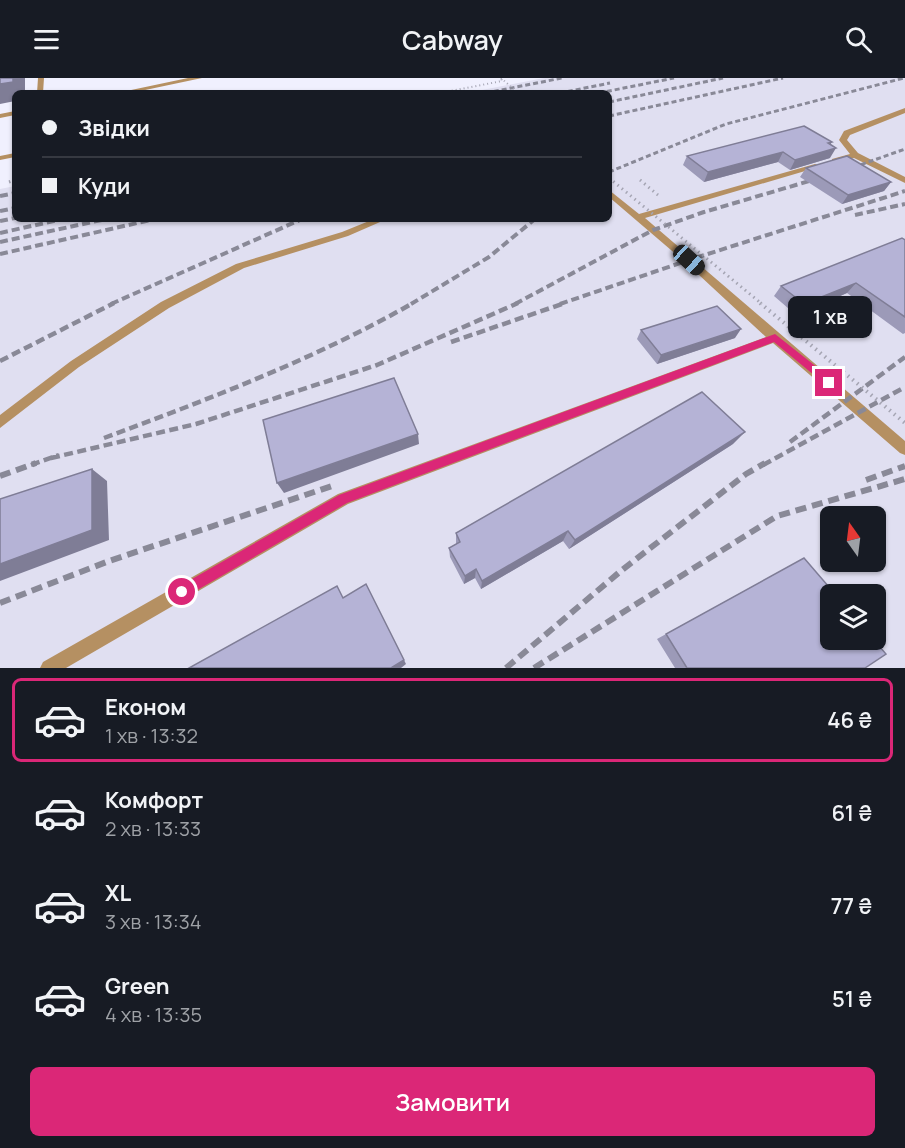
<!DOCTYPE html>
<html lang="uk">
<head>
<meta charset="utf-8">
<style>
	body { margin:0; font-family:Manrope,sans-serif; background:#20242c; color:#f1f3f6; height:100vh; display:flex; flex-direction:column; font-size:22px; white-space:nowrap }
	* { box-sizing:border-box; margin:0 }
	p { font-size:20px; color:#9ea1a6 }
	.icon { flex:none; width:33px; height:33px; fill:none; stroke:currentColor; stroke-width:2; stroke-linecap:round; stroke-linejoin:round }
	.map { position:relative; height:590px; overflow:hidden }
	.side { display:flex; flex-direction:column; background:#171b24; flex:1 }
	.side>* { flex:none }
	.guide { position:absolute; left:12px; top:12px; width:600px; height:132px; border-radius:9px; box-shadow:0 2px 4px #0004; display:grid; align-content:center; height:132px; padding:0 30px; background:#171b24 }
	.needle { width:39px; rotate:346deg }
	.buttons { position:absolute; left:820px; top:428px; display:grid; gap:12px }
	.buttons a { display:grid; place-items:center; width:66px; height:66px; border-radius:9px; background:#171b24; box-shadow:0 2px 4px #0004; font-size:30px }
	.end { position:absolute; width:27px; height:27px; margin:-14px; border:8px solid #db2777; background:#fff; box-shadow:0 0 0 3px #fff }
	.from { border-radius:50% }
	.bubble { position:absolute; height:42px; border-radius:9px; background:#171b24; box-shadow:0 2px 4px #0004; font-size:20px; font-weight:600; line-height:42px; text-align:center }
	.car { position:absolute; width:18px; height:36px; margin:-18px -9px; border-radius:8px; box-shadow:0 0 4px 2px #0007; background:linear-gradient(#222 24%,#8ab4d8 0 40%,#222 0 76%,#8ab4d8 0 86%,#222 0) }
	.guide b { display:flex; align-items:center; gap:21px; height:57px; font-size:22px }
	.guide b+b { border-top:2px solid #363941 }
	.guide i { width:15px; height:15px; background:#f1f3f6 }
	ul { padding:10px 0 0; list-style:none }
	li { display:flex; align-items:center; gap:18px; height:84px; margin:0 12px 9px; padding:0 18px; border:3px solid transparent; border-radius:9px }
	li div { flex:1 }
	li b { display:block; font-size:22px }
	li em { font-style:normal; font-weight:600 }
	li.on { border-color:#db2777 }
	li>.icon { width:54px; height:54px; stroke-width:1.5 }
	.primary-button { display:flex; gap:12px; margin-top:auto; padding:12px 30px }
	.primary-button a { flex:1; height:69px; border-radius:9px; background:#db2777; color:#fff; font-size:24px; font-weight:600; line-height:69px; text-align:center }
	header { display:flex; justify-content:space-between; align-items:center; height:78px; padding:0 30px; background:#171b24; font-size:27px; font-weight:600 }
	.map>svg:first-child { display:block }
	.built { fill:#e0dff1; fill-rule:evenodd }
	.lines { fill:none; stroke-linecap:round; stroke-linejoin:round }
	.path-far1 { stroke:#a5a5b3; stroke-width:2; stroke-dasharray:1 3; stroke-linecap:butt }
	.path { stroke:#a5a5b3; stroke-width:3; stroke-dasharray:1.5 4; stroke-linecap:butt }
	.service { fill:#b59062; fill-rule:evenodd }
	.rail-far3 { stroke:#898997; stroke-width:3; stroke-dasharray:5 3; stroke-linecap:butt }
	.rail-far2 { stroke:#898997; stroke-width:4; stroke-dasharray:8 4; stroke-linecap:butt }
	.rail-far1 { stroke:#898997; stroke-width:4.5; stroke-dasharray:9 4.5; stroke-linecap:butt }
	.rail { stroke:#898997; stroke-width:6; stroke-dasharray:11 6; stroke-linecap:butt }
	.path-bridge-far2 { stroke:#a5a5b3; stroke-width:2; stroke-dasharray:1 3; stroke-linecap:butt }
	.path-bridge-far1 { stroke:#a5a5b3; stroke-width:3; stroke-dasharray:1.5 4; stroke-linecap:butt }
	.path-bridge { stroke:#a5a5b3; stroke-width:4; stroke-dasharray:1.5 4.5; stroke-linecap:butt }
	.wall { fill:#9c9ab8 }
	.shaded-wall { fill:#7f7d96 }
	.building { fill:#b5b3d6; stroke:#7f7d96; stroke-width:1.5 }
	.route { fill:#db2777 }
</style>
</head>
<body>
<header><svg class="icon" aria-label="menu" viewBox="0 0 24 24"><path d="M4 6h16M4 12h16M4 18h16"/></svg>Cabway<svg class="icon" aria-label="search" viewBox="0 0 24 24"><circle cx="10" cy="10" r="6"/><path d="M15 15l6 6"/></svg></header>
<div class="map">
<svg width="905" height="590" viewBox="0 0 905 590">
	<rect width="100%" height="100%" fill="#f0f0fe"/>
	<path class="built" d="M544,0h361v590h-905v-479l15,-3v33h594v-126h-142zM831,438h45v45h-45zM831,516h45v45h-45z"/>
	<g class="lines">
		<path class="path-far1" d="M440,15l62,-12 -1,-3"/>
		<path class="path" d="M640,102l18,15
			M9,104l6,-2"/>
		<path class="service" d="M38,0h6l-1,15h-6z
			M188,0h14l-71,15h-14z
			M905,30v5l-55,22 -3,5 11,13 47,24v6l-51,-25 -22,5v-4l18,-5 -11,-14 5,-9z
			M15,33v4l-15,3v-4z
			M15,75v4l-15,3v-4z
			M815,86l7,2 -177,52 260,223v14l-5,-2 -127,-110 -425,161 -282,164h-26l3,-6 295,-168 428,-157 -81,-75 -76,-65v-7l30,24z
			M374,141h13l-39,17 -104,32 -75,40 -90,59 -79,61v-13l71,-54 90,-59 75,-38 106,-32z"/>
		<path class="rail-far3" d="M486,15l76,-15
			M560,15l50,-10
			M599,15l75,-15
			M609,24l114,-24
			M609,38l174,-38
			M846,92l59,-21
			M609,94l117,-48 178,-46
			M819,100l4,-1"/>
		<path class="rail-far2" d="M0,118l15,-3
			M0,133l15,-3
			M855,137l50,-11
			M0,143l15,-3
			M0,155l63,-14
			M0,164l106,-23
			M0,176l155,-35
			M111,226l191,-85
			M411,226l78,-47 46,-38
			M515,226l138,-74 51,-18 119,-35
			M560,226l129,-44 216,-69"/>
		<path class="rail-far1" d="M451,264l114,-39
			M0,283l114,-58
			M104,360c105,-39 211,-79 309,-135
			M790,364l115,-85
			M51,380l145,-34 181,-59 141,-62
			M31,387l28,-10
			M763,387l142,-78"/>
		<path class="rail" d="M0,398l36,-13
			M866,402l39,-14
			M0,525l109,-42 223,-75
			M506,590l116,-98 124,-96 19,-11
			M534,590l243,-152 128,-37"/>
		<path class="path-bridge-far2" d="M501,0l17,15"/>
		<path class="path-bridge-far1" d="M609,100l153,126"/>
		<path class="path-bridge" d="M760,225l145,120"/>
	</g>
	<path class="wall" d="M830,67v13l-40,12 -12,-8 -74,20 -21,-17 4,-9z
		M806,90l85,14 -7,9 -42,13 -42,-27z
		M905,162v93l-2,1 -56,-41 -51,22 -22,-19 7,-10z
		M641,252l94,8 -78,26 -20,-25z
		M733,366l-164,105 -6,-8 -82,48 -6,-11 -11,6 -14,-27 -1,-9 7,-4v-11z
		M804,480l61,110h-190l-18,-29z"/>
	<path class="shaded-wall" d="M13,0h12v15h-10v8l-15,3v-20z
		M832,64l-6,9 10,-3 -6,10 -40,12 5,-10z
		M783,74l-5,10 -74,20 4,-10z
		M891,104l-7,9 -42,13 6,-9z
		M856,205l-9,10 -51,22 8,-11z
		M741,251l-6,9 -78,26 4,-9z
		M745,354l-12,12 -164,105 6,-9z
		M418,356l1,10 -135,49 -7,-10z
		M92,391l15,12 2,59 -109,41v-17z
		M568,453l-5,10 -82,48 1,-8z
		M476,491l-1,9 -11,6 1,-8z
		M366,506l40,80 -5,4h-10z"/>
	<path class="building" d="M0,0h13v4l-13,2z
		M804,48l28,16 -4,1 8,5 -41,12 -12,-8 -75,20 -21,-16z
		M847,78l44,26 -43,13 -42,-27z
		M902,160l3,2v77l-49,-34 -52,21 -23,-18z
		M717,228l24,23 -80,26 -20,-25z
		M394,300l24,56 -141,49 -14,-63z
		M702,314l43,40 -170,108 -7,-9 -86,50 -6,-12 -11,7 -16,-28 11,-6 -4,-9z
		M92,391v61l-92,34v-65z
		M804,480l31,36h-4v45h42l13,15 -21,14h-178l-21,-34z
		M366,506l38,76 -13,8h-202l148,-82 6,12z"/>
	<path class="route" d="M775,256l58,46v5h-7l-52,-43 -427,161 -160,93 -5,2 -4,-2 -2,-4 2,-5 161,-92z"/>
</svg>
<div class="buttons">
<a><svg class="needle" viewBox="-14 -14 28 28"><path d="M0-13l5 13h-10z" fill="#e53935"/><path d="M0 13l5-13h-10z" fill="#9ea1a6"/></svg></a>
<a><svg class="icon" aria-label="layers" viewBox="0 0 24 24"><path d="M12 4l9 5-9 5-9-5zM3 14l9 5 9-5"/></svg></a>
</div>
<i class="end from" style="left:182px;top:514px"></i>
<i class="end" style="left:829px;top:305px"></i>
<div class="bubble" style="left:788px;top:218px;width:84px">1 хв</div>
<i class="car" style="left:689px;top:182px;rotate:132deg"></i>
<div class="guide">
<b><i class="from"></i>Звідки</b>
<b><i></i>Куди</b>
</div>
</div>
<section class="side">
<ul>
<li class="on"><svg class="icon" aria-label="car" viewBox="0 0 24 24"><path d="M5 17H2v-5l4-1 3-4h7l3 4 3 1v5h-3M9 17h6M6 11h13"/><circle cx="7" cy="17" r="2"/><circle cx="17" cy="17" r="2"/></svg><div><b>Економ</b><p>1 хв · 13:32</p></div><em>46 ₴</em></li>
<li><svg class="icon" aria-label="car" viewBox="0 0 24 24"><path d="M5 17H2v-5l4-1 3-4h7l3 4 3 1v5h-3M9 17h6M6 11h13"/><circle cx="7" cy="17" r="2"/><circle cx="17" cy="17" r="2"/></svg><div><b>Комфорт</b><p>2 хв · 13:33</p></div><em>61 ₴</em></li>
<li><svg class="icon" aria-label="car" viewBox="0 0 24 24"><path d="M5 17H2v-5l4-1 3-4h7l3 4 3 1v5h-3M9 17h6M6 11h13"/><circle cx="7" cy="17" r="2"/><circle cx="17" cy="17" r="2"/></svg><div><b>XL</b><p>3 хв · 13:34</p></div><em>77 ₴</em></li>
<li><svg class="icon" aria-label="car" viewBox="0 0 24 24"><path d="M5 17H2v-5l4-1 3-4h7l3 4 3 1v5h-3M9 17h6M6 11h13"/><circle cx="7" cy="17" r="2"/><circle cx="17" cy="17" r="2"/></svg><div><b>Green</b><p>4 хв · 13:35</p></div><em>51 ₴</em></li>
</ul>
<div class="primary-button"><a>Замовити</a></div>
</section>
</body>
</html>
